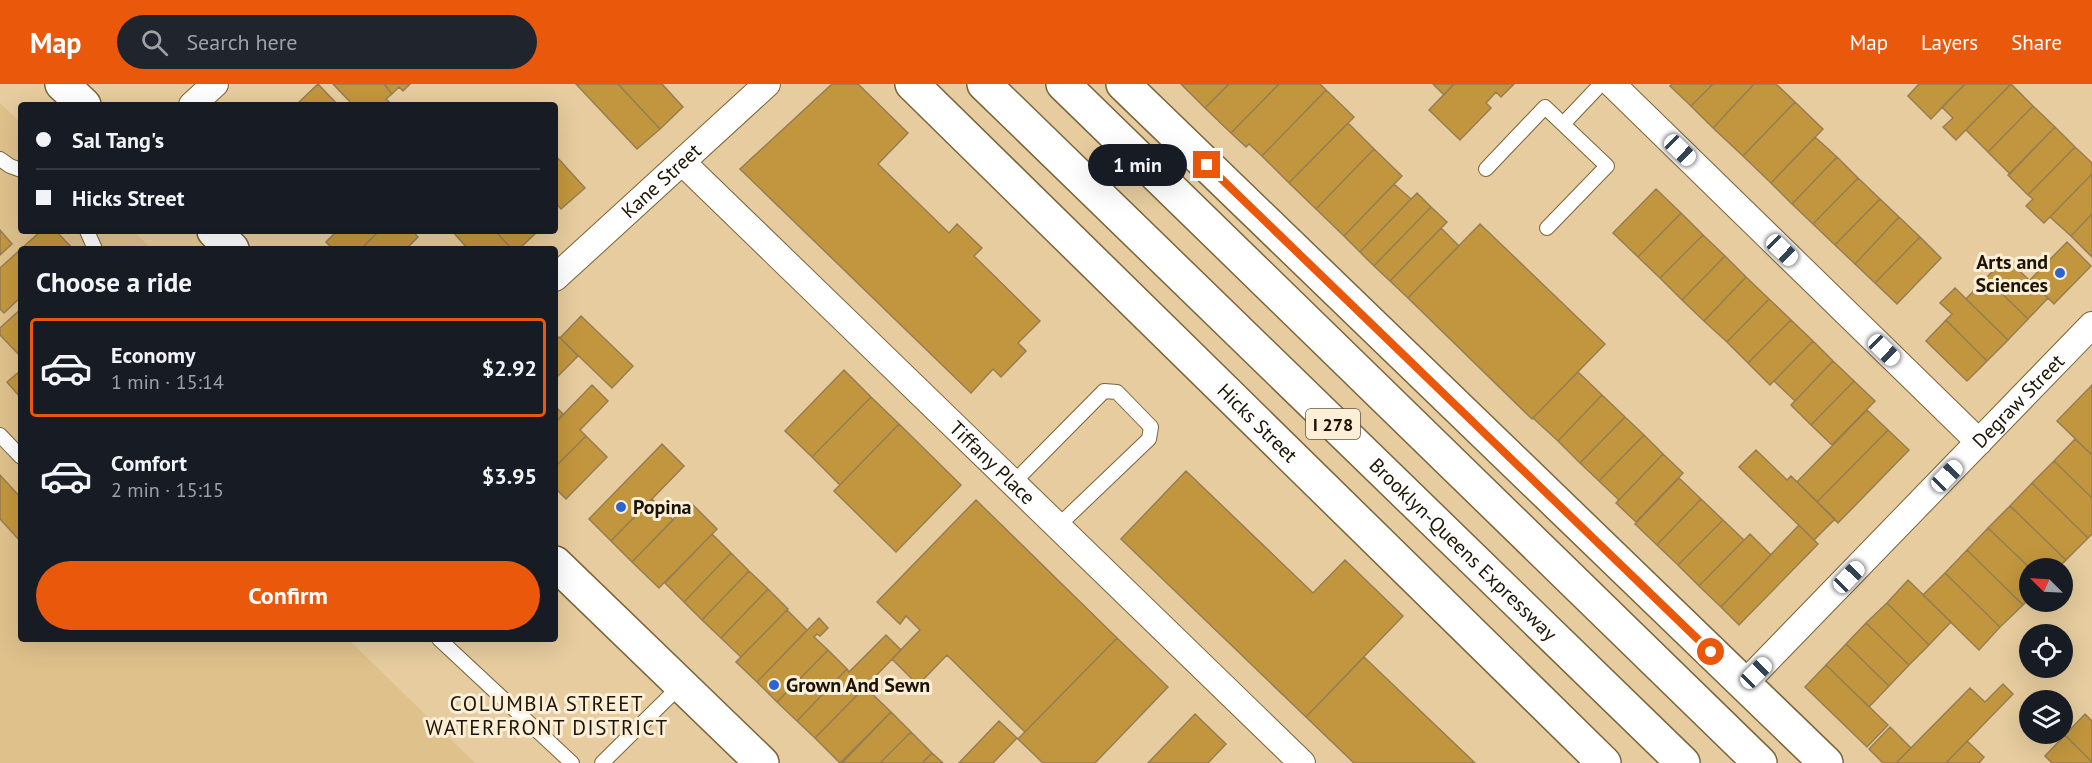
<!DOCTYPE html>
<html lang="en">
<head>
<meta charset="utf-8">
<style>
	body { margin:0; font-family:"PT Sans",sans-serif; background:#20242c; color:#f1f3f6; height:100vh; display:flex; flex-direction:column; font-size:22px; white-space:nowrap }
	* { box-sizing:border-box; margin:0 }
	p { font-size:20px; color:#9ea1a6 }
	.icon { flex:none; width:33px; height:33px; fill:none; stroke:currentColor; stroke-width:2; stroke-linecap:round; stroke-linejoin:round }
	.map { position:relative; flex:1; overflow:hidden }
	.panel { position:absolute; left:18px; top:162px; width:540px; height:396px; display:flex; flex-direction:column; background:#171b24; border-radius:6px; box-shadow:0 6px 24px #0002 }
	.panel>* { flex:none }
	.banner { position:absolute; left:18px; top:18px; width:540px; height:132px; border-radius:6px; box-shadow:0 6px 24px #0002; display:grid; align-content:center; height:132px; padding:0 18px; background:#171b24 }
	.needle { width:39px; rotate:294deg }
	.fabs { position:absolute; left:2019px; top:474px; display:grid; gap:12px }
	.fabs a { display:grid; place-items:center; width:54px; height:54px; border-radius:50%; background:#171b24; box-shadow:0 6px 24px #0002; font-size:30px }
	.end { position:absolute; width:27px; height:27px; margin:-14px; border:8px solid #ea580c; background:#fff; box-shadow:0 0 0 3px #fff }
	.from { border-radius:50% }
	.bubble { position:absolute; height:42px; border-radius:21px; background:#171b24; box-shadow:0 6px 24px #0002; font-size:20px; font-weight:800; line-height:42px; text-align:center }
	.car { position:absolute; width:18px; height:36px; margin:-18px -9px; border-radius:8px; box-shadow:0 0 4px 2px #0007; background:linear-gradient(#fff 24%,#345 0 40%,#fff 0 76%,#345 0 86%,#fff 0) }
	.banner b { display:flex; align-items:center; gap:21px; height:57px; font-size:22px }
	.banner b+b { border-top:2px solid #363941 }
	.banner i { width:15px; height:15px; background:#f1f3f6 }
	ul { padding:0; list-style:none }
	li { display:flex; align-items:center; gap:18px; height:99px; margin:0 12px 9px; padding:0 6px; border:3px solid transparent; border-radius:6px }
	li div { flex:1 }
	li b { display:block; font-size:22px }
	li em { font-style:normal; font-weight:800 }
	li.selected { border-color:#ea580c }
	li>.icon { width:54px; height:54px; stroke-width:1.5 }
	h2 { padding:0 18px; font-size:27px; line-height:72px }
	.cta { display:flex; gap:12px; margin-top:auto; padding:12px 18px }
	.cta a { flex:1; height:69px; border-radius:36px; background:#ea580c; color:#fff; font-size:24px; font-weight:800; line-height:69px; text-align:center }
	header { display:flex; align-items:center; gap:36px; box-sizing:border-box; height:84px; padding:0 30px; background:#ea580c; color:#fff }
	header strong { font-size:28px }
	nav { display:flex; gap:33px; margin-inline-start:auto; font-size:21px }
	.search { width:420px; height:54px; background:#20242c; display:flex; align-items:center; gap:15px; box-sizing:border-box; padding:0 21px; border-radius:33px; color:#9ea1a6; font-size:22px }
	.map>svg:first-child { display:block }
	.built { fill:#dfc18c }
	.building { fill:#c2963e; stroke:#967e52; stroke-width:1.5 }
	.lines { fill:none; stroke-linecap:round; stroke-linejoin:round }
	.lane-casing { stroke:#7b6439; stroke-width:16 }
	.street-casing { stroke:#7b6439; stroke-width:28 }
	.secondary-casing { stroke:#7b6439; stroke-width:36 }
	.highway-casing { stroke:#7b6439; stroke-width:36 }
	.lane { stroke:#fff; stroke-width:14 }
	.street { stroke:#fff; stroke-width:26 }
	.secondary { stroke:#fff; stroke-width:33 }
	.highway { stroke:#fff; stroke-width:33 }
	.route { stroke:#ea580c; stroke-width:8 }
	.poi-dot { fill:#2c64d2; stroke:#fcefd8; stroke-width:2 }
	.labels { text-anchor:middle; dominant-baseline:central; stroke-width:6; stroke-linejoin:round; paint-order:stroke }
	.shield { fill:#fcefd8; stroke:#605543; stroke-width:1.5 }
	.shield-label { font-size:18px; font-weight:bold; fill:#1d1303 }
	.street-label { font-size:20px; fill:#1d1303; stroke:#fcefd8 }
	.poi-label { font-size:20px; font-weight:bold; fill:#1d1303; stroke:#fcefd8; text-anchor:start }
	.neighbourhood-label { font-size:21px; letter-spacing:1.5px; fill:#1d1303; stroke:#fcefd8 }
</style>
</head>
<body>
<header>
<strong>Map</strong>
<div class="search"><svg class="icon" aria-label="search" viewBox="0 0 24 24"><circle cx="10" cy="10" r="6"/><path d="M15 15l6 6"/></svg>Search here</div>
<nav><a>Map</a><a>Layers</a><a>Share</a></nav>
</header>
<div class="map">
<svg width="2092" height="679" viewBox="0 0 2092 679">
	<rect width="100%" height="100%" fill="#e6cc9e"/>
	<path class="built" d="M0,19l21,20v108h112l19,18h-131v390h327l127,124h-475z"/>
	<path class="building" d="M318,0l20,21h-42z
		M333,0h51l8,10 -6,5 4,4 -2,2h-35z
		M384,0h26l-7,7 -4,-4 -7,7z
		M576,0h42l42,45 -23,20z
		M618,0h44l21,23 -23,22z
		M832,0h26l50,49 -30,31 71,69 8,-9 25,24 -8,8 66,65 -22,22 8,8 -25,26 -8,-8 -22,24 -231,-224z
		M1181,0h48l-24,24z
		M1229,0h50l-48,49 -26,-25z
		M1279,0h41l6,6 -64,66 -13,-12 -3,3 -15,-14z
		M1433,0h21l-10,11z
		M1454,0h60l-13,13 -5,-5 -10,11 5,5 -31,32 -31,-30z
		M1672,0h41l-22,22 -21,-20z
		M1713,0h41l-41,44 -22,-22z
		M1754,0h22l19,18 -52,54 -30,-28z
		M1965,0l-34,35 -23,-23 11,-12z
		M1965,0h46l-55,56 -13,-13 10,-9 -11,-11z
		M2011,0l22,22 -45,46 -22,-22z
		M1326,6l28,27 -65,66 -27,-27z
		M1795,18l28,27 -52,54 -28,-27z
		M2033,22l22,21 -45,47 -22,-22z
		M1348,39l26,26 -58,60 -27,-26z
		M2055,43l20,20 -47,48 -20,-20z
		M1815,53l22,20 -45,47 -21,-21z
		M2075,63l17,16v11l-48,49 -18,-17 7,-7 -5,-4z
		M1374,65l28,27 -58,60 -28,-27z
		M555,71l30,33 -24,21 -6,-7z
		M1837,73l21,21 -45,46 -21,-20z
		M2092,90v40l-21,22 -21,-19z
		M1858,94l22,21 -45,46 -22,-21z
		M1394,100l17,15 -51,53 -16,-16z
		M1656,105l25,24 -43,44 -25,-24z
		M1417,109l14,14 -57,59 -14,-14z
		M1880,115l19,18 -44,47 -20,-19z
		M1431,123l16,15 -57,59 -16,-15z
		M1681,129l22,22 -43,43 -22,-21z
		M2092,130v43l-21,-21z
		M1899,133l21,20 -45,46 -20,-19z
		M1480,140l125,120 -73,75 -124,-121z
		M1441,144l18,18 -51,52 -18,-17z
		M0,146l12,14 -12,11z
		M41,147h15l17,18h-52v48l-17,16 -4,-4v-41z
		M337,147h42l-18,18h-28l-7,-7z
		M379,147h33l6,6 -12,12h-45z
		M452,147h43l17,18h-44z
		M495,147h43l-19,18h-7z
		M1703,151l22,21 -43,44 -22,-22z
		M1920,153l21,21 -44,46 -22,-21z
		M2067,158l24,24 -37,38 -24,-24z
		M1725,172l21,21 -42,44 -22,-21z
		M2006,174l42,40 -20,21 -42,-41z
		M1746,193l23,22 -42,43 -23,-21z
		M1986,194l42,41 -20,21 -42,-41z
		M1955,204l53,52 -21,21 -41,-41 6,-6 -12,-11z
		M1769,215l22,21 -43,43 -21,-21z
		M21,225v48l-21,-22v-7z
		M581,232l52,50 -21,22 -52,-50z
		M1791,236l22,21 -43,44 -22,-22z
		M1946,236l41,41 -20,20 -41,-40z
		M559,253l19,19 -23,23v-39z
		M1813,257l20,20 -38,40 -21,-20z
		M1833,277l21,20 -43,44 -20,-20z
		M844,286l27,27 -59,60 -27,-26z
		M20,287l1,1v26l-14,-16z
		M1578,288l24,23 -44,46 -25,-23z
		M1854,297l21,20 -43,44 -21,-20z
		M592,301l16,16 -28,29 6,6 -31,31v-44z
		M2092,301v70l-35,-34z
		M1602,311l23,22 -45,46 -22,-22z
		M871,313l28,27 -59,61 -28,-28z
		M555,322l8,8 -8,9z
		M1867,326l21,20 -71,72 -20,-20z
		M1625,333l19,18 -45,46 -19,-18z
		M899,340l62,61 -65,67 -62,-61z
		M1888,346l21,20 -71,73 -21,-21z
		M1644,351l19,19 -44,46 -20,-19z
		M586,352l21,21 -41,42 -11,-11v-21z
		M2075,355l17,16v43l-38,-37z
		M662,360l22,22 -73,75 -22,-22z
		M1756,366l31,30 4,-4 44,43 -21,21 -75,-73z
		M1663,370l20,19 -47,49 -20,-19z
		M2054,377l38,37v36l-4,4 -56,-55z
		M1186,387l127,122 32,-33 58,56 -97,101 -185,-178z
		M0,391l21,23v44l-21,-23z
		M1679,394l22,21 -44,46 -22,-21z
		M2032,399l56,55 -22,22 -56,-54z
		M652,415l21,21 -41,42 -21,-21z
		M1701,415l22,21 -45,45 -21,-20z
		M976,416l141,138 -92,94 -78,-77 -29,30 -26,-26 28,-29 -14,-14 -6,8 -23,-22z
		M690,418l27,27 -58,59 -27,-26z
		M2010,422l56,54 -8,8h-28l-42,-40z
		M1723,436l21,20 -45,46 -21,-21z
		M1799,441l19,19 -79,81 -18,-18z
		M1988,444l42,40v30l-7,7 -56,-55z
		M712,450l19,19 -47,49 -19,-19z
		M1750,450l21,21 -50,52 -22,-21z
		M1967,466l56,55 -23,22 -55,-54z
		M731,469l18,18 -47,49 -18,-18z
		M749,487l19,18 -47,49 -19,-18z
		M1945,489l55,54 -21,23 -56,-55z
		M1908,496l43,42 -22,23 -42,-42z
		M768,505l20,20 -47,48 -20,-19z
		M1887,519l42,42 -20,20 -43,-42z
		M787,526l20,20 -50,52 -21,-20z
		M819,534l9,10 -8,8 -3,-2 -3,3 14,13 -51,52 -20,-20z
		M1866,539l43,42 -20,21 -43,-42z
		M886,551l15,15 -86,88 -18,-17 50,-52 2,3z
		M1117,554l51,49 -73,76h-52l-25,-24z
		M1846,560l43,42 -20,21 -43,-42z
		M828,566l19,19 -50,52 -20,-19z
		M1364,573l111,106h-121l-48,-46z
		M1826,581l62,60 -21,22 -62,-60z
		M2003,600l10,10 -67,69h-50l74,-75 15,14z
		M865,603l26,25 -51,51 -25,-25z
		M891,628l20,20 -31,31h-38z
		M1195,630l31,30 -18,19h-60z
		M2085,630l7,7v41l-27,-27z
		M999,637l18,17 -24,25h-34z
		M1890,643l21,21 -15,15h-13l-14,-14z
		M911,648l21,21 -10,10h-42z
		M2065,651l27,27v1h-40l-7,-7z
		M1967,657l17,16 -5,6h-33z
		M932,669l11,10h-21z"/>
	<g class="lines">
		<g class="lane-casing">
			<path id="lane" d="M1563,40l38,-40
				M0,75l10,7 11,4
				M1486,85l59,-62 62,59 -60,62
				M87,147l8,18
				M0,351l21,22
				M1013,399l91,-92 13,1 34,35 -2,12 -91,87
				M439,555l133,124
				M602,679l79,-78"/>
		</g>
		<g class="street-casing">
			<g id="street">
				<path d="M1612,0l367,358"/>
				<path d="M192,21l23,-21"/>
				<path id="s1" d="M682,78l620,601"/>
				<path id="s2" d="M555,194l212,-194"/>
				<path id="s3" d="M1744,600l348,-359"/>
			</g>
		</g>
		<g class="secondary-casing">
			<g id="secondary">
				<path d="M62,0l22,21"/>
				<path id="s4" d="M912,0l692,679"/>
				<path d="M1123,0l703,679"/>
				<path d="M214,147l18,18"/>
				<path d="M555,479l207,200"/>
			</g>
		</g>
		<g class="highway-casing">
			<g id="highway">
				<path id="s5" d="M984,0l699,679"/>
				<path d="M1063,0l697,679"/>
			</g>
		</g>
		<use href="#lane" class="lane"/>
		<use href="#street" class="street"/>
		<use href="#secondary" class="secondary"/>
		<use href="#highway" class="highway"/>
	</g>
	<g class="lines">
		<path class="route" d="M1207,81l504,487"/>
	</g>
	<g class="poi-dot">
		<circle cx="2060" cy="189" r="6"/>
		<circle cx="621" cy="423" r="6"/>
		<circle cx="774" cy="601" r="6"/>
	</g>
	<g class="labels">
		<rect class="shield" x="1306" y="325" width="54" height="30" rx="4.5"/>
		<g class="shield-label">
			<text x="1333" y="340">I 278</text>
		</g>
		<g class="street-label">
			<text stroke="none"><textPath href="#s2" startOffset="144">Kane Street</textPath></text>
			<text stroke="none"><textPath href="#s3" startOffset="394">Degraw Street</textPath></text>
			<text stroke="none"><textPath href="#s4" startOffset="484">Hicks Street</textPath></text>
			<text stroke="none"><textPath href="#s1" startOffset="432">Tiffany Place</textPath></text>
			<text stroke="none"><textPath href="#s5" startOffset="668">Brooklyn-Queens Expressway</textPath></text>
		</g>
		<g class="poi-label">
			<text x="2048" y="178" text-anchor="end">Arts and<tspan x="2048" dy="23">Sciences</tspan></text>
			<text x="633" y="423">Popina</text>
			<text x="786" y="601">Grown And Sewn</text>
		</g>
		<g class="neighbourhood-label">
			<text x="547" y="619">COLUMBIA STREET<tspan x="547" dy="24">WATERFRONT DISTRICT</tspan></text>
		</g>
	</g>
</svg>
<div class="fabs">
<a><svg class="needle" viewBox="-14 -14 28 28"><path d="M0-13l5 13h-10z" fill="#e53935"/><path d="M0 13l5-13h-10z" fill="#9ea1a6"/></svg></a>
<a><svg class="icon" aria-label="locate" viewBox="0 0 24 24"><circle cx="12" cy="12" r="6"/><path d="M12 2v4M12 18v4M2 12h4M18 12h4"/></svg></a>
<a><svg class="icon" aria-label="layers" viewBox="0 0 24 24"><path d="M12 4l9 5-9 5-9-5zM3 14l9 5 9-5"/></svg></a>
</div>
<i class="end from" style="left:1711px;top:568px"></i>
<i class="end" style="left:1207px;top:81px"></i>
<div class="bubble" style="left:1088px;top:60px;width:99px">1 min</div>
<i class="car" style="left:1680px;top:66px;rotate:134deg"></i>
<i class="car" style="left:1782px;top:166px;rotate:134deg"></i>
<i class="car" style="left:1884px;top:266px;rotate:134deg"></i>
<i class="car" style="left:1947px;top:392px;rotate:44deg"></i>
<i class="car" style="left:1849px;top:493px;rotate:44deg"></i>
<i class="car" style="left:1756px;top:589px;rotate:45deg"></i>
<div class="banner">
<b><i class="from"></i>Sal Tang's</b>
<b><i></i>Hicks Street</b>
</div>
<section class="panel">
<h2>Choose a ride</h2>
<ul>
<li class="selected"><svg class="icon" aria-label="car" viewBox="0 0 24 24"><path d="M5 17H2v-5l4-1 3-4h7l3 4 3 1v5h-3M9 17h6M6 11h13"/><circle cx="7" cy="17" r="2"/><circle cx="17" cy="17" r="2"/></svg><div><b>Economy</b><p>1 min · 15:14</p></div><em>$2.92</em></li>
<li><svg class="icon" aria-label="car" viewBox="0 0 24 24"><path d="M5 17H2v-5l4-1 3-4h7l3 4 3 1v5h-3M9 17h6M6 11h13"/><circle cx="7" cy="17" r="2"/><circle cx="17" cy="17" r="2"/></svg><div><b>Comfort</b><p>2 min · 15:15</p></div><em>$3.95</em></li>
</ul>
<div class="cta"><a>Confirm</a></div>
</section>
</div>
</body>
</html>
